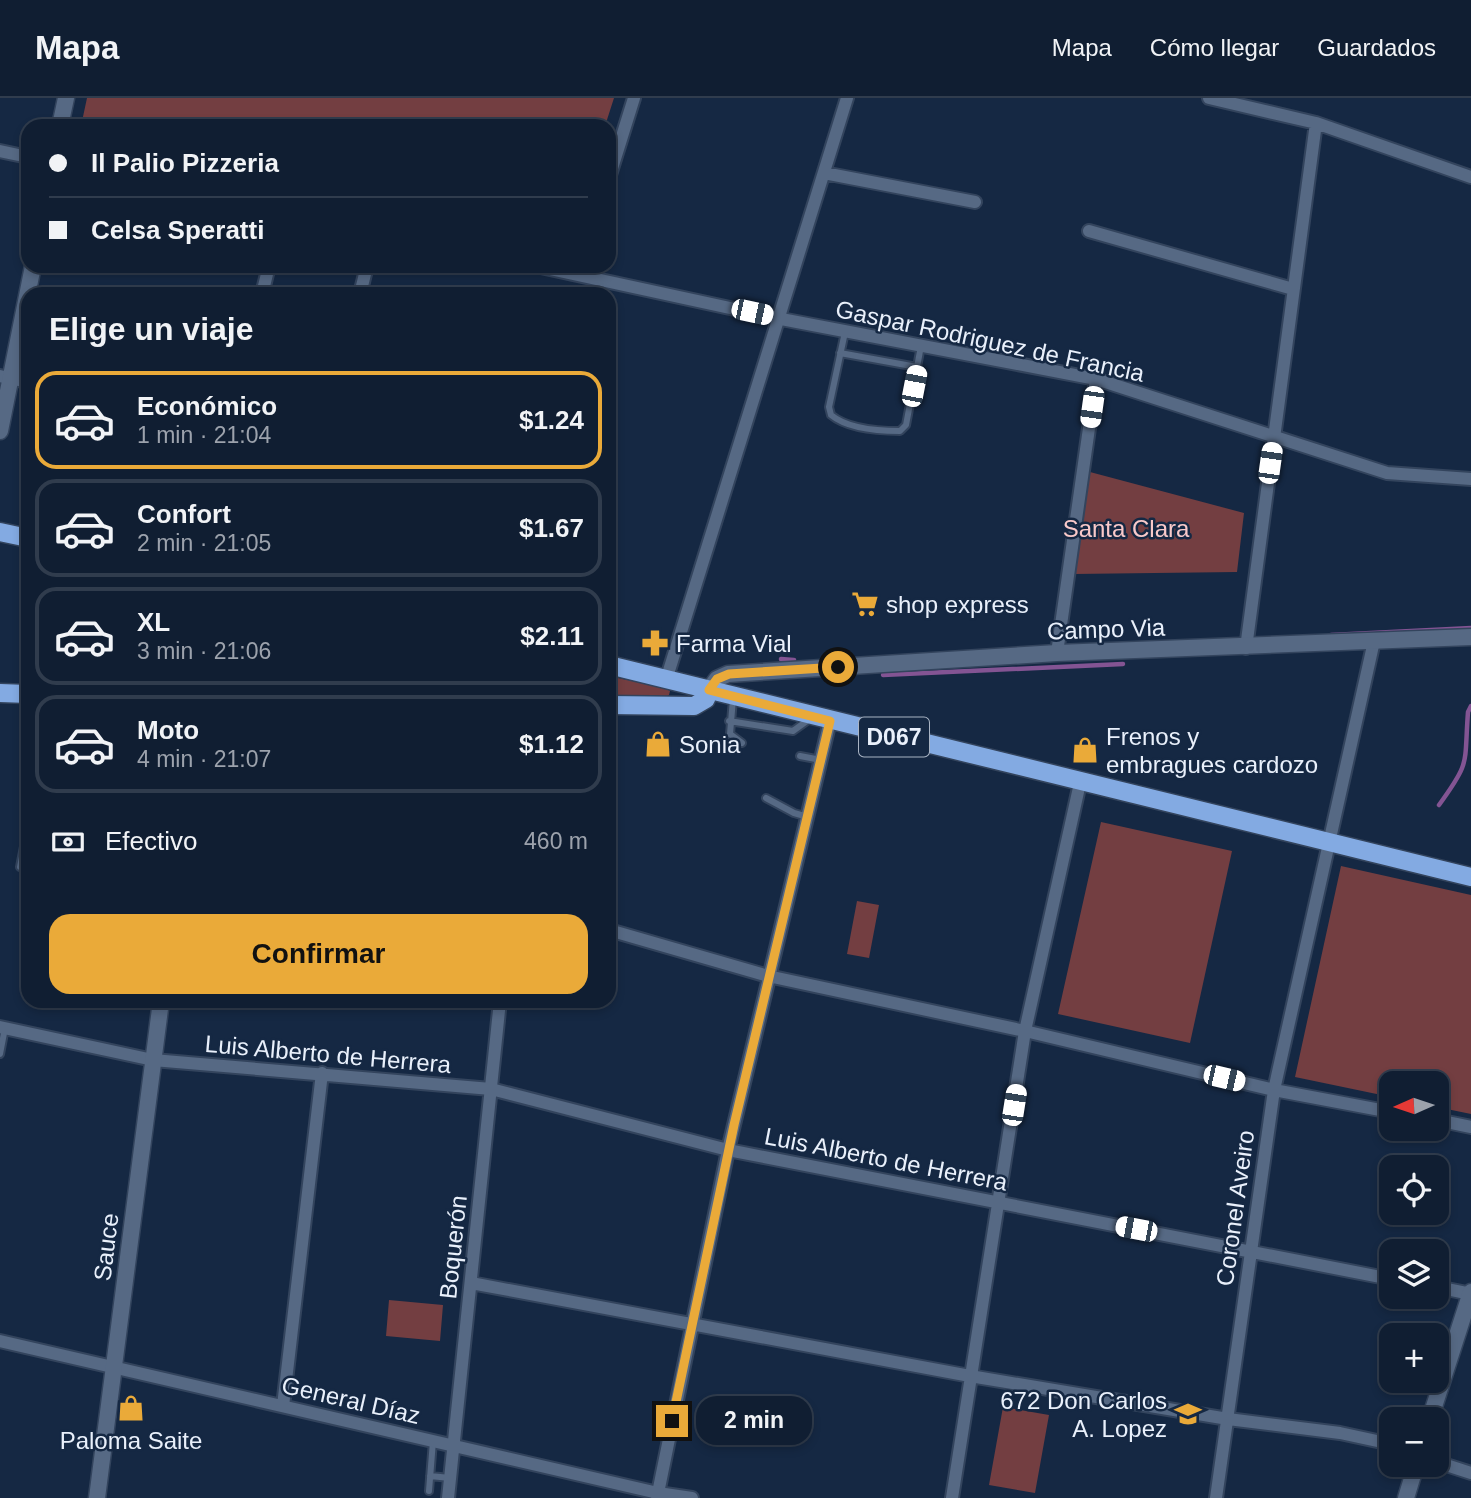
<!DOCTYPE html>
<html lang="es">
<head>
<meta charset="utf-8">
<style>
	body { margin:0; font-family:Helvetica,sans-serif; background:#1e2b3e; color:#f1f3f6; height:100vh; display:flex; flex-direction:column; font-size:26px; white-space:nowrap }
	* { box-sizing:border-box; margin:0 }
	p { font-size:23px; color:#9ca2ac }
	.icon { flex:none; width:38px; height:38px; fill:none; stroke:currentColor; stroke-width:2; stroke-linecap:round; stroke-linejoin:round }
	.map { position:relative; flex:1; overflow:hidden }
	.drawer { position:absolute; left:21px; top:189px; width:595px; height:721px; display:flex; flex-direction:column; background:#101e32; border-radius:21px; box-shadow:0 4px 10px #0003,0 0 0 2px #303c4d }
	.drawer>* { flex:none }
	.hud { position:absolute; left:21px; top:21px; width:595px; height:154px; border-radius:21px; box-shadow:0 4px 10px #0003,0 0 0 2px #303c4d; display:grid; align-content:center; height:154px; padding:0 28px; background:#101e32 }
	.needle { width:46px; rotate:267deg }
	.tools { position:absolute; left:1379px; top:973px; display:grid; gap:14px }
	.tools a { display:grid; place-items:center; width:70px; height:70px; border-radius:14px; background:#101e32; box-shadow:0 4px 10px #0003,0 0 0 2px #303c4d; font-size:35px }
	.end { position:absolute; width:32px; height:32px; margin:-16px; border:9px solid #eaaa39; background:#111; box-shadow:0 0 0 4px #111 }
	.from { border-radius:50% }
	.bubble { position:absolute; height:49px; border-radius:21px; background:#101e32; box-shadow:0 4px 10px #0003,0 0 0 2px #303c4d; font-size:23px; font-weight:600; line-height:49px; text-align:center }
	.car { position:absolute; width:21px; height:42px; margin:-21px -10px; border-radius:9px; box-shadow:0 0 5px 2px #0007; background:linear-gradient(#fff 24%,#345 0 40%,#fff 0 76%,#345 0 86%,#fff 0) }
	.hud b { display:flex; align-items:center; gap:24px; height:66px; font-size:26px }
	.hud b+b { border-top:2px solid #303c4d }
	.hud i { width:18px; height:18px; background:#f1f3f6 }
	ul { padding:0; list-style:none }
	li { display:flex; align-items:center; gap:21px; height:98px; margin:0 14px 10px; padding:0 14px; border:4px solid #303c4d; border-radius:21px }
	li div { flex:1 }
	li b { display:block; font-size:26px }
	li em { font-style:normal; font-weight:600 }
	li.current { border-color:#eaaa39 }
	li>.icon { width:63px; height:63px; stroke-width:1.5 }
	h2 { padding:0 28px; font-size:32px; line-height:84px }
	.pay { display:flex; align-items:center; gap:18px; height:77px; padding:0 28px; font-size:26px }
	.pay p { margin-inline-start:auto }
	.action { display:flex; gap:14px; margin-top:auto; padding:14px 28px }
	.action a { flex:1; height:80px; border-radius:21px; background:#eaaa39; color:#111; font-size:28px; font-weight:600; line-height:80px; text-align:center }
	header { display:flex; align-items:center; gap:42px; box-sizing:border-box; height:98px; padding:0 35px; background:#101e32; border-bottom:2px solid #303c4d }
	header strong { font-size:33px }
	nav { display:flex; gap:38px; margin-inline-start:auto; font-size:24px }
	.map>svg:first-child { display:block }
	.green { fill:#733e41 }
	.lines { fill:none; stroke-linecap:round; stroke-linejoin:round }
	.stream { stroke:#835493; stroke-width:4.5 }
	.service-casing { stroke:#33445d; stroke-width:10 }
	.minor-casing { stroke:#33445d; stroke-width:16 }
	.tertiary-casing { stroke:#33445d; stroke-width:19 }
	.primary-casing { stroke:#33445d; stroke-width:21 }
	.service { stroke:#566984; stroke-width:6 }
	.minor { stroke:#566984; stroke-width:12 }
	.tertiary { stroke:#566984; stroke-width:16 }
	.primary { stroke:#83aae2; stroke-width:18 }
	.route { stroke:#eaaa39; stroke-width:9 }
	.labels { text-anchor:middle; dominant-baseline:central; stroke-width:5; stroke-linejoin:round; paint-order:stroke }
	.shield { fill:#152843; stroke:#a9b4c4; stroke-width:2 }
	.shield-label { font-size:23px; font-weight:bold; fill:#e9f0fb }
	.street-label { font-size:24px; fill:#e9f0fb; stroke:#152843 }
	.park-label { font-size:24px; fill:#f9c9c9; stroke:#152843 }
	.poi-label { font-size:24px; fill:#e9f0fb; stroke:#152843; text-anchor:start }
</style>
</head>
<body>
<header>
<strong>Mapa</strong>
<nav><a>Mapa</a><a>Cómo llegar</a><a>Guardados</a></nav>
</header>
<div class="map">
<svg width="1471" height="1400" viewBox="0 0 1471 1400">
	<rect width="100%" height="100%" fill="#152843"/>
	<path class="green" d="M87,0h527l-9,28h-524z
		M1090,374l154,41 -7,59 -164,2z
		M609,578l56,12 5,3 -1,4 -4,3 -56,-3z
		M1101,724l131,29 -42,192 -132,-29z
		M1341,768l130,29v219l-34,-7v-24h-46v14l-96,-20z
		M857,803l22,4 -10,53 -22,-4z
		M389,1202l54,5 -3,36 -54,-5z
		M1003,1309l46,8 -14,78 -46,-8z"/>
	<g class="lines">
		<path class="stream" d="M1331,537l140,-7
			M781,561l13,1
			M883,577l240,-11
			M1439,707c32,-44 25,-40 29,-93l3,-6"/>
		<g class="service-casing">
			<path id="service" d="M845,234l-16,75 2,8c17,14 49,16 69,16l6,-6 15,-79
				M840,255l77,14
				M733,601l-3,35 12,9
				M729,623l64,10 18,-13
				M800,658l21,4
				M766,700l28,15 14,4
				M20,769l8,-41
				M0,956l5,-26
				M430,1378l20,2
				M429,1393l4,-50"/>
		</g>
		<g class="minor-casing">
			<path id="minor" d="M1209,0l107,25 155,54
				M0,53l28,6
				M824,75l151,29
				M609,80l25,-80
				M1089,133l204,58
				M536,168l240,52 320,61 291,94 84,6
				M262,196l7,-28
				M360,196l7,-28
				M0,278l28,6
				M1246,550l70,-525
				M1057,555l39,-274
				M667,579l180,-579
				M609,832l159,46 257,55 249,59 117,22
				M0,929l153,33 338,29 237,61 663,129
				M1437,1022l34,7
				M471,1185l499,93 258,43 112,14 51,11
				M1437,1189l34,7
				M0,1243l658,152 34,5
				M283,1308l39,-333
				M1437,1364l34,11
				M448,1400l52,-497
				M657,1400l71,-348 102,-429
				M952,1400l73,-467 55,-248
				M1216,1400l58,-408 100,-449"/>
		</g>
		<g class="tertiary-casing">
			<path id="tertiary" d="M60,28l6,-28
				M0,333l33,-165
				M709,592l8,-11 11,-5 329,-21 414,-16
				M1430,1321l41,-127
				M97,1400l64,-497
				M1406,1400l10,-33"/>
		</g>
		<g class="primary-casing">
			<path id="primary" d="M0,434l28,6
				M609,567l862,212
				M0,595l28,1
				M609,607l85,1 12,-7 3,-9"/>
		</g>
		<use href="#service" class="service"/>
		<use href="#minor" class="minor"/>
		<use href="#tertiary" class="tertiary"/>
		<use href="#primary" class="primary"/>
	</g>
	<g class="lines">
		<path class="route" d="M672,1323l62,-296 96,-404 -121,-31 8,-11 12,-5 109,-7"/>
	</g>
	<defs>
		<g id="supermarket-bare" transform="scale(2.1)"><path d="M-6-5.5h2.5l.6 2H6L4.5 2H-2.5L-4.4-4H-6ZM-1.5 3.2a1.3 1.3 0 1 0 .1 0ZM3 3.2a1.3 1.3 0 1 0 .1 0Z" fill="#eaaa39" stroke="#152843" stroke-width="2.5" paint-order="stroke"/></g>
		<g id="pharmacy-bare" transform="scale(2.1)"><path d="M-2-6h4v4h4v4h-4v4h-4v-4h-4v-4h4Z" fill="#eaaa39" stroke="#152843" stroke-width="2.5" paint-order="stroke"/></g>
		<g id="shop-bare" transform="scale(2.1)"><path d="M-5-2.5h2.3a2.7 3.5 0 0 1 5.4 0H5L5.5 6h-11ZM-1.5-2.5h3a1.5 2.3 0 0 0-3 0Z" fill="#eaaa39" stroke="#152843" stroke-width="2.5" paint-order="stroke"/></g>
		<g id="school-bare" transform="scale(2.1)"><path d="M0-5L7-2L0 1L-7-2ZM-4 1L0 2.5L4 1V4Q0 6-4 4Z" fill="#eaaa39" stroke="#152843" stroke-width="2.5" paint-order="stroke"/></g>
	</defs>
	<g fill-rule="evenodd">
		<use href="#supermarket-bare" x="865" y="506"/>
		<use href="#pharmacy-bare" x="655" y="545"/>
		<use href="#shop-bare" x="658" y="646"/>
		<use href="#shop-bare" x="1085" y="652"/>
		<use href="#shop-bare" x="131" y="1310"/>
		<use href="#school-bare" x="1188" y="1316"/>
	</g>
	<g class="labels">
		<rect class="shield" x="859" y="619.5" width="70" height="39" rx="5"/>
		<g class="shield-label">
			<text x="894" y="639">D067</text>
		</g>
		<g class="street-label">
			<text transform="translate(990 243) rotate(12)">Gaspar Rodriguez de Francia</text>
			<text transform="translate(1106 531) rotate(-2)">Campo Via</text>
			<text transform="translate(328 956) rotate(5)">Luis Alberto de Herrera</text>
			<text transform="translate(886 1061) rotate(11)">Luis Alberto de Herrera</text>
			<text transform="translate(1235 1110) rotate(-82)">Coronel Aveiro</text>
			<text transform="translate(106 1149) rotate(-83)">Sauce</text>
			<text transform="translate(453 1149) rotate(-84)">Boquerón</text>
			<text transform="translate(351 1302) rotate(13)">General Díaz</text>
		</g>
		<g class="park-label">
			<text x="1126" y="430">Santa Clara</text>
		</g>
		<g class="poi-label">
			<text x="886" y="506">shop express</text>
			<text x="676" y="545">Farma Vial</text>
			<text x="1106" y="638">Frenos y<tspan x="1106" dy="28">embragues cardozo</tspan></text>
			<text x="679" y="646">Sonia</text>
			<text x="1167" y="1302" text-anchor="end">672 Don Carlos<tspan x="1167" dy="28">A. Lopez</tspan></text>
			<text x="131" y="1342" text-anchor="middle">Paloma Saite</text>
		</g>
	</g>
</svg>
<div class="tools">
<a><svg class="needle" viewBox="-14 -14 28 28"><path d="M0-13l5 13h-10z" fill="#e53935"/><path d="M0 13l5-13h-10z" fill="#9ca2ac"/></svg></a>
<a><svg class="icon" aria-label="locate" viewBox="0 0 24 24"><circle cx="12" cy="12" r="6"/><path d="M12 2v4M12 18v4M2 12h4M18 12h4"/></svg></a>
<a><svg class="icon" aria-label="layers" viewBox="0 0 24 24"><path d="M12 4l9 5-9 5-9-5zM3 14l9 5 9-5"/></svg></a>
<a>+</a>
<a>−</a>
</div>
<i class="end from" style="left:838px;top:569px"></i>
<i class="end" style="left:672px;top:1323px"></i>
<div class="bubble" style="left:696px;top:1298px;width:116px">2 min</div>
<i class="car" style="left:752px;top:214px;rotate:102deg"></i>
<i class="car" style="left:914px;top:288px;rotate:11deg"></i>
<i class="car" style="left:1092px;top:309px;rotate:188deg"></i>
<i class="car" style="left:1270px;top:365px;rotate:8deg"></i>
<i class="car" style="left:1224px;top:980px;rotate:103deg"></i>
<i class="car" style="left:1014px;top:1007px;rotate:9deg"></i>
<i class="car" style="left:1136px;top:1131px;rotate:281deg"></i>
<div class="hud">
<b><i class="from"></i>Il Palio Pizzeria</b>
<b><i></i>Celsa Speratti</b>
</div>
<section class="drawer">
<h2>Elige un viaje</h2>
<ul>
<li class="current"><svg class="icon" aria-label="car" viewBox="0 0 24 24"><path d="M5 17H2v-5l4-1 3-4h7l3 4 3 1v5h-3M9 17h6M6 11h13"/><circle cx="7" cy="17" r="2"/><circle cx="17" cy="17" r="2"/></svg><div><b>Económico</b><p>1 min · 21:04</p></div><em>$1.24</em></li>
<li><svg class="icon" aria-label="car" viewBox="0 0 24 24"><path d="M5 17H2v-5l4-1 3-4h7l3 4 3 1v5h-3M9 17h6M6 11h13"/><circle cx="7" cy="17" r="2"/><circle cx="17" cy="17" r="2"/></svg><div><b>Confort</b><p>2 min · 21:05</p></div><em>$1.67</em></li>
<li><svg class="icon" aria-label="car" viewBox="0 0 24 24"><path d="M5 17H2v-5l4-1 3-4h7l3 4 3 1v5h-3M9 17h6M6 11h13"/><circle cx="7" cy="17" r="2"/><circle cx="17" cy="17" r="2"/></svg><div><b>XL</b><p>3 min · 21:06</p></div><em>$2.11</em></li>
<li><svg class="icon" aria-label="car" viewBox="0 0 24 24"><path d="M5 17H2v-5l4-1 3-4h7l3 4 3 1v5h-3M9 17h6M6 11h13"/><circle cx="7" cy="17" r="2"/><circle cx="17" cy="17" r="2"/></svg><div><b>Moto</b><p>4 min · 21:07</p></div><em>$1.12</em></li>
</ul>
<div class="pay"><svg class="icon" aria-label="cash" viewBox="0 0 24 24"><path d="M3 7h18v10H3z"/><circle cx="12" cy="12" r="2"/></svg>Efectivo<p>460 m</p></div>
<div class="action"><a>Confirmar</a></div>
</section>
</div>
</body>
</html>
